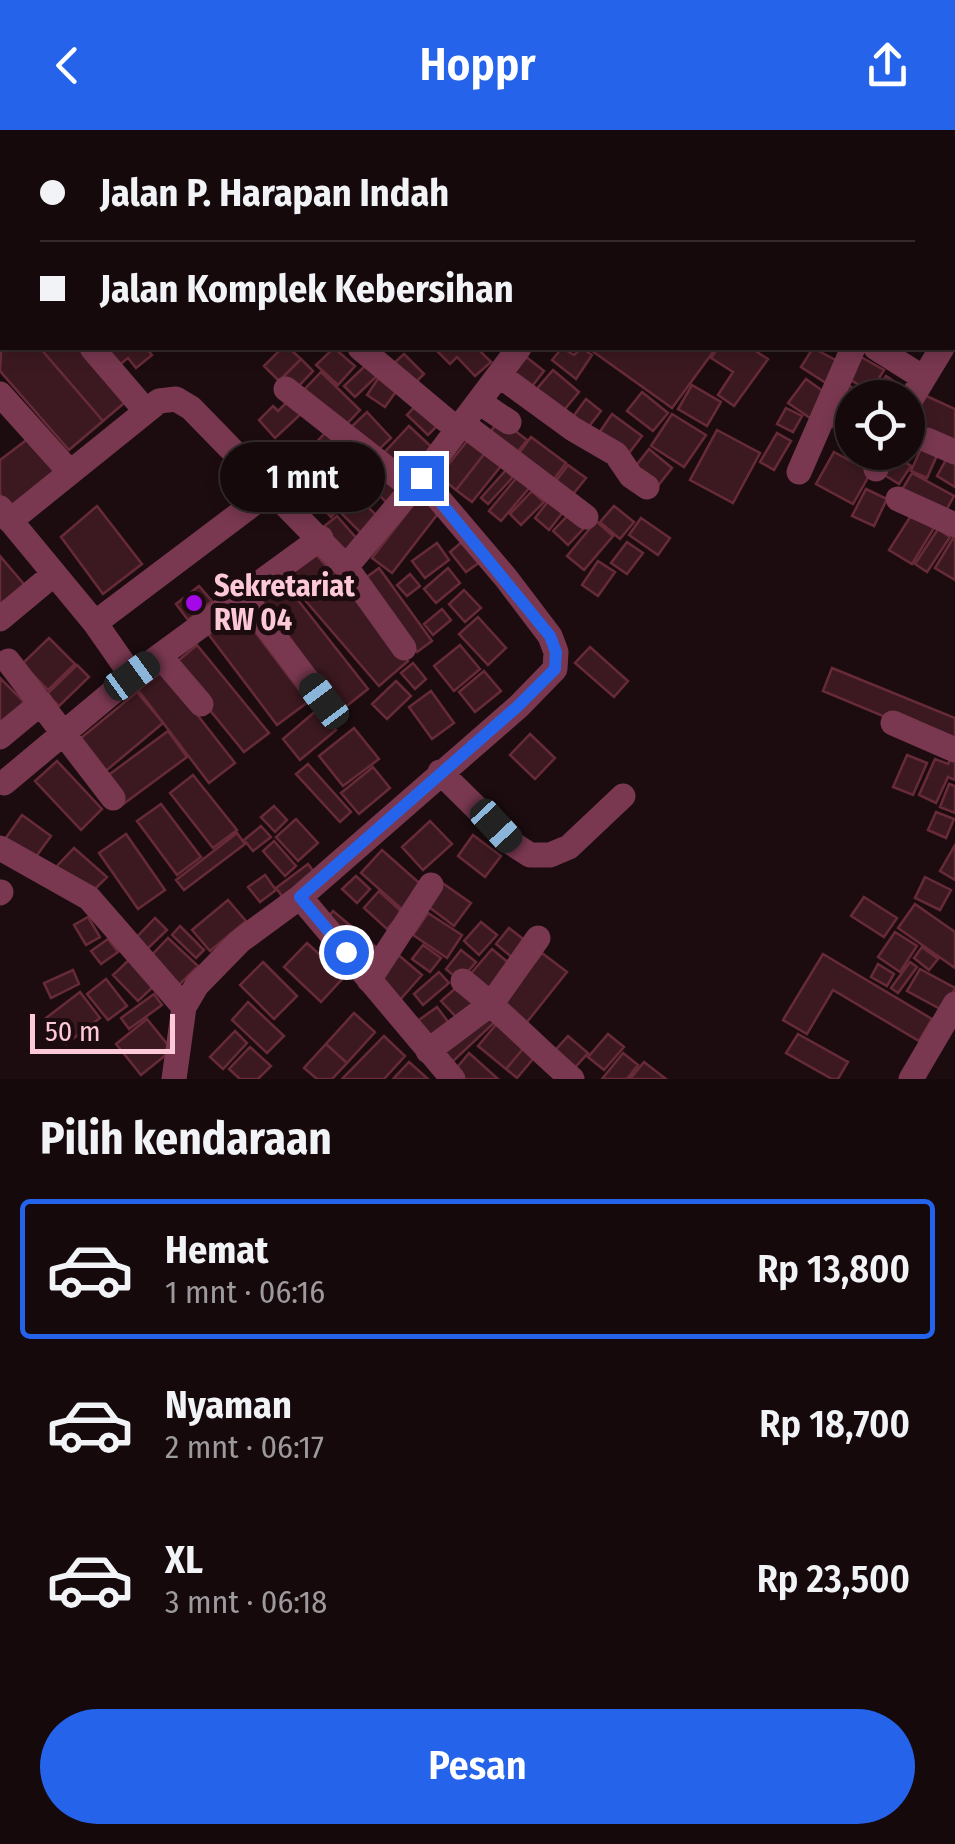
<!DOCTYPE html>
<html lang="id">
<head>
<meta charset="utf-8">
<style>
	body { margin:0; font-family:"Fira Sans Condensed",sans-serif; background:#221719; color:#f1f3f6; height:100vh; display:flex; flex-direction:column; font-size:38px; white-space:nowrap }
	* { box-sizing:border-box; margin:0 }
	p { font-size:32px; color:#9d9a9d }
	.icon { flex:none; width:55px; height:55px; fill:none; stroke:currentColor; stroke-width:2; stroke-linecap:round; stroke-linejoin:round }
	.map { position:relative; height:949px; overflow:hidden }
	.side { display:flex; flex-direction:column; background:#15090b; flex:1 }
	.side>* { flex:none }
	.banner { position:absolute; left:0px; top:0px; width:955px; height:220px; box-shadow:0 5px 15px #0003,0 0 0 2px #342a2c; display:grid; align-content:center; height:220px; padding:0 40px; background:#15090b }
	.tools { position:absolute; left:835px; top:250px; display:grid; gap:20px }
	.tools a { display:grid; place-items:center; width:90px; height:90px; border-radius:50%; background:#15090b; box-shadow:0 5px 15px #0003,0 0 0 2px #342a2c; font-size:50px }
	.scale { position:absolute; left:30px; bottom:25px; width:145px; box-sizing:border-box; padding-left:10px; border:5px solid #fdc8d8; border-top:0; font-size:28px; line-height:35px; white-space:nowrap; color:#fdc8d8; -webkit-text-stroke:8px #1c0c0f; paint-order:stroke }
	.end { position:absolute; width:45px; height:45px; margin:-22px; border:12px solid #2563eb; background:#fff; box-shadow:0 0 0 5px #fff }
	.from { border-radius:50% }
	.bubble { position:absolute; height:70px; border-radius:35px; background:#15090b; box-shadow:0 5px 15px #0003,0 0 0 2px #342a2c; font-size:32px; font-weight:600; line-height:70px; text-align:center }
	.car { position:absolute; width:30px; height:60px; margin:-30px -15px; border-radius:12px; box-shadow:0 0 8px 2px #0007; background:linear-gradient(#222 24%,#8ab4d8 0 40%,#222 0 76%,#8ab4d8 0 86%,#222 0) }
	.banner b { display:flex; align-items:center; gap:35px; height:95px; font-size:38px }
	.banner b+b { border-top:2px solid #342a2c }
	.banner i { width:25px; height:25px; background:#f1f3f6 }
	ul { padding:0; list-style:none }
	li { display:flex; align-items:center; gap:30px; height:140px; margin:0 20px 15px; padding:0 20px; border:5px solid transparent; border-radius:10px }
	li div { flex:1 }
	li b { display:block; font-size:38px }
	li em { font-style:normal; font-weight:600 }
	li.active { border-color:#2563eb }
	li>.icon { width:90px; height:90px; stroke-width:1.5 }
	h2 { padding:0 40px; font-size:45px; line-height:120px }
	.cta { display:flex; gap:20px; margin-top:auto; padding:20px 40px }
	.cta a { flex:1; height:115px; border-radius:60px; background:#2563eb; color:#fff; font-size:40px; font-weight:600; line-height:115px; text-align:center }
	header { display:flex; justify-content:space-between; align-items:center; height:130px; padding:0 40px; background:#2563eb; color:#fff; font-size:45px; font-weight:600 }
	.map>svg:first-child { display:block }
	.building { fill:#3c1920; stroke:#672b38; stroke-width:2.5 }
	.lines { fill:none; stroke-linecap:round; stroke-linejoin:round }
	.minor { stroke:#793850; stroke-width:25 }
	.route { stroke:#2563eb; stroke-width:12 }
	.poi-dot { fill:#a408e9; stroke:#1c0c0f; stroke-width:4 }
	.labels { text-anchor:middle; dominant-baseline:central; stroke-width:10; stroke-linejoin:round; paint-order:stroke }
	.poi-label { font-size:30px; font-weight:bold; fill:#fdc8d8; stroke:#1c0c0f; text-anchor:start }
</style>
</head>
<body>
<header><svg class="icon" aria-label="back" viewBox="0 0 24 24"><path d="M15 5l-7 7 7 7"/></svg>Hoppr<svg class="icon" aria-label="share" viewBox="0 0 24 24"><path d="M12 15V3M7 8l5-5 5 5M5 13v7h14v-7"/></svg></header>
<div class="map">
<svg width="955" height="949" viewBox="0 0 955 949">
	<rect width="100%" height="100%" fill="#1c0c0f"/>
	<path class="building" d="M2,208v10h38l63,73 -34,29 -69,-79z
		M40,218h46l44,50 -27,23z
		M95,218h51l6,7 -16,13 -8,-10 -15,12z
		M282,218h7l12,11 -22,22 -15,-15z
		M334,218l21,18 -17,19 -22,-20z
		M434,218h43l14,14 -16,14 -18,-19 -7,7z
		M562,218l12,7 8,-7 10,7 -16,24 -24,-19z
		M588,218h128l-44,60z
		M718,218h33l17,11 -34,47 -16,-11 15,-23 -22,-14z
		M813,218l30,16 -14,21 -28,-18z
		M404,224l20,20 -12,12 -20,-21z
		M525,226l19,15 -14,18 -19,-15z
		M861,227l23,13 -13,22 -22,-13z
		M301,229l12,12 -21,22 -13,-12z
		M367,234l11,11 -23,22 -11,-11z
		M384,240l18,13 -17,24 -18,-12z
		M553,240l26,22 -19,23 -26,-23z
		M321,242l39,38 -20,21 -40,-37z
		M886,246l18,12 -6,10h-16l-7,-5z
		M806,249l21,15 -17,24 -22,-15z
		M846,254l20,12 -14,2v20l-9,15 -20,-12z
		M692,255l29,17 -14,24 -29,-17z
		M642,262l26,21 -15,18 -26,-20z
		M920,263l35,16v39l-47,-22z
		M290,269l13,13 -28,26 -16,-18 14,-14 5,5z
		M586,269l15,12 -14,18 -15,-11z
		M419,272l22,20 -13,13 -21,-20z
		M786,278l16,8 -9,16 -16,-8z
		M367,282l24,26 -18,17 -24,-26z
		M612,284l30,22 -16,21 -29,-21z
		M672,284l34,21 -22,32 -33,-21z
		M500,289l27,21 -15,19 -27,-20z
		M409,296l28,26 -30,31 -27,-26z
		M717,300l43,23 -27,50 -43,-23z
		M326,302l21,19 -15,17 -21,-20z
		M777,303l14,8 -17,29 -14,-8z
		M531,307l35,26 -14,19 -35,-26z
		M29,308l26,34 -45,35 -10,-13v-34z
		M468,310l17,13 -29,37 -17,-14z
		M923,314l16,7 -12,27 -16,-7z
		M358,317l16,17 -14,15 -17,-17z
		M311,318l21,20 -12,13 -22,-19z
		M649,319l23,19 -15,19 -23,-19z
		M834,322l37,20 -18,32 -37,-20z
		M485,323l16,13 -29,36 -16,-12z
		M890,323l21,13 -12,18 -21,-13z
		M948,326l7,4v27l-18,-11z
		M341,332l14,13 -18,18 -13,-13z
		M379,335l22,24 -14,14 -23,-24z
		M568,335l18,13 -16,20 -17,-13z
		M300,339l20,22 -18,16 -20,-22z
		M506,340l7,7 -25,27 -7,-6z
		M912,343l42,23 -11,20 -43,-23z
		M518,346l12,11 -29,34 -12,-10z
		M358,349l19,18 -8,8 -19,-18z
		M327,357l17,17 -13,13 -17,-18z
		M866,359l21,10 -13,27 -22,-10z
		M532,361l12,11 -23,23 -11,-11z
		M357,366l26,26 -17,16 -26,-26z
		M420,366l20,15 -48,62 -20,-15z
		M550,369l14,12 -15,19 -14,-12z
		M97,376l45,58 -39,30 -42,-57z
		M614,376l20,16 -14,17 -20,-17z
		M570,383l15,14 -17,18 -15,-14z
		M912,384l22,14 -22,36 -23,-14z
		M337,386l21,24 -14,13 -22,-25z
		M641,388l29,20 -12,17 -29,-20z
		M596,391l17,15 -29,34 -17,-14z
		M938,399l12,8 -23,35 -12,-8z
		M955,405v45l-20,-12z
		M463,411l17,21 -14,10 -16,-20z
		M627,412l16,11 -16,21 -16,-11z
		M437,413l12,17 -24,18 -13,-17z
		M314,422l94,109 -29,25 -94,-109z
		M0,426l29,34 -29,15z
		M598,431l17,11 -17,24 -16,-11z
		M379,438l53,73 -15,11 -53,-73z
		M448,438l12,15 -24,20 -12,-14z
		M410,444l10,12 -13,10 -10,-11z
		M279,446l89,113 -30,24 -89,-113z
		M199,456l13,15 -24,19 -12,-16z
		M464,460l17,18 -16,14 -16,-18z
		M237,478l71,94 -31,23 -71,-94z
		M442,479l9,11 -18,15 -9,-11z
		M478,487l28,31 -18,17 -29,-31z
		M49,508l26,26 -27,26 -26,-26z
		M197,515l72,88 -25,19 -71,-87z
		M460,515l20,24 -26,22 -20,-25z
		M590,517l38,34 -14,16 -39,-34z
		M413,533l13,16 -11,10 -14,-16z
		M77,535l12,12 -30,29 -12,-12z
		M832,538l123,50v28l-132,-55z
		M163,541l72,92 -26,20 -71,-93z
		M484,541l17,20 -26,21 -16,-20z
		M0,548l29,29 -29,21z
		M396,551l15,15 -24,23 -15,-15z
		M431,561l23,32 -22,16 -23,-32z
		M137,562l26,31 -62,52 -26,-32z
		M318,579l18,21 -36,30 -17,-21z
		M354,598l25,31 -36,27 -24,-30z
		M168,601l19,26 -65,48 -19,-26z
		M530,604l25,24 -20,21 -25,-24z
		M907,625l20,8 -14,32 -20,-8z
		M952,626l3,1v23l-7,-3 -12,26 -17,-8 16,-36 13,5z
		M57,631l45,48 -21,21 -46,-49z
		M308,634l43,48 -11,10 -44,-48z
		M373,637l17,21 -31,26 -18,-21z
		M193,645l44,55 -24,18 -43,-55z
		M949,654l6,2v27l-15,-6z
		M161,674l40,53 -24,18 -40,-54z
		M274,676l13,14 -12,12 -14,-15z
		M936,682l18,7 -8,19 -18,-8z
		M22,685l29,21 -19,26 -29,-20z
		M296,689l22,24 -20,18 -22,-24z
		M430,691l22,23 -29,26 -21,-23z
		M261,696l10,11 -18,14 -9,-11z
		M237,703l8,11 -61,46 -8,-10z
		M126,704l39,56 -27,19 -39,-56z
		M473,705l28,21 -16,21 -27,-21z
		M274,711l22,25 -11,10 -22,-25z
		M955,715v35l-15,-9z
		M74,718l33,29 -15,15 -37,-24z
		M382,720l43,38 -21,23 -43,-38z
		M308,734l9,12 -32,24 -9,-12z
		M265,745l11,15 -16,12 -12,-15z
		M356,746l14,13 -13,14 -15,-14z
		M925,747l26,13 -11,20 -25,-12z
		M441,752l30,21 -17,23 -29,-22z
		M379,761l24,22 -16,16 -23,-21z
		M864,767l33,21 -13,19 -33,-21z
		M228,770l18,21 -36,30 -18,-21z
		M915,774l40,28v36l-57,-40z
		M333,781l50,42 -11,12 -49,-42z
		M428,783l34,22 -15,23 -34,-23z
		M88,787l12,20 -14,8 -12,-20z
		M155,788l12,12 -24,23 -11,-11z
		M481,792l16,13 -18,20 -15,-14z
		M180,796l24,24 -8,8 -24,-23z
		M509,798l18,14 -13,17 -18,-15z
		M895,802l22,14 -17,26 -22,-15z
		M168,808l30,28 -22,22 -29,-28z
		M108,809l10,13 -17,12 -10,-13z
		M307,813l37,34 -23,25 -37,-35z
		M423,815l18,13 -11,14 -18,-13z
		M922,817l16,12 -9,11 -15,-12z
		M492,819l18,15 -25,29 -18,-15z
		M461,820l15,12 -16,19 -14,-12z
		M396,823l26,22 -23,26 -25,-22z
		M542,823l25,19 -44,55 -24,-19z
		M823,824l109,65 -13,22 -86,-51 -26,44 -24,-14z
		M130,829l25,26 -17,16 -25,-26z
		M263,832l34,34 -23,23 -34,-34z
		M910,832l7,5 -19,26 -7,-5z
		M878,834l16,10 -7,12 -16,-9z
		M920,839l35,19 -11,23 -37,-20z
		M73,840l6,14 -28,14 -7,-15z
		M439,842l10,11 -26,22 -9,-11z
		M106,849l21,27 -19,14 -21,-26z
		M459,855l16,18 -17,16 -17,-18z
		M80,862l20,26 -34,26 -20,-26z
		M154,864l8,11 -33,24 -8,-11z
		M248,872l36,34 -17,17 -35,-33z
		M437,877l15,20 -26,18 -14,-20z
		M486,878l11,12 -47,44 -11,-12z
		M354,883l21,19 -28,31 -21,-19z
		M147,889l25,31 -31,25 -25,-31z
		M499,891l28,23 -21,25 -28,-23z
		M235,901l12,12 -24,26 -13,-12z
		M608,904l16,13 -20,23 -16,-13z
		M798,904l50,28 -10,17h-6l-46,-26z
		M384,906l21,20 -21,23h-42z
		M568,906l20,17 -18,20 -20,-17z
		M326,914l21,19 -15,16h-15l-13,-11z
		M527,914l11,9 -21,25 -11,-9z
		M250,917l21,19 -13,13h-18l-11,-10z
		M469,923l29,26h-35l-9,-8z
		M623,923l15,12 -11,14h-25z
		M409,932l19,17h-35z
		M644,932l22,17h-36z"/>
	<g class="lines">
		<path class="minor" d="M63,0l3,2
			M168,0l3,2
			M288,0l2,2
			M376,0l2,2
			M632,0l3,2
			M256,2l2,-2
			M679,2l2,-2
			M949,2l1,-2
			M952,63l3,2
			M952,202l3,-3
			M92,218l54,63
			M360,218l98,82
			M876,218l46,29
			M499,245l74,54 43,25 15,22 16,11
			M286,259l126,99
			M0,264l69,77
			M479,272l30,20
			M908,274l34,-56
			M463,294l123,93
			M927,310l28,12
			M876,339l8,-17
			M799,342l54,-124
			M898,369l57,26
			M0,378l95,115 37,53 -128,107
			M10,391l149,-120 17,-2 15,9 155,159
			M243,465l80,106
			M0,489l54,-45
			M95,493l175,-132
			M404,518l-58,-81 75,-89 98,-130
			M160,526l41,48
			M8,531l105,137
			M132,546l189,-138
			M893,593l62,27
			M0,607l41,-34
			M440,642l73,72 17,11h20l19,-8 54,-51
			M0,718l89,50 95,109
			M0,763l1,-1
			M300,767l153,182
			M369,850l62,-95
			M463,851c38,30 72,66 109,98
			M428,921l64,-48 46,-65
			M174,949l10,-72 13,-22 43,-44 60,-44 219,-191 36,-37 1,-17 -6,-16 -44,-58 -85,-100
			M911,949l44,-75"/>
	</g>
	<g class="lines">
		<path class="route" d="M346,822l-46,-55 218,-191 37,-37 1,-17 -6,-16 -129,-158"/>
	</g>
	<circle class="poi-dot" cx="194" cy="473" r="10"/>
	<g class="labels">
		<g class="poi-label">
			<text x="214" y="456">Sekretariat<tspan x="214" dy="34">RW 04</tspan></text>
		</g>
	</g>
</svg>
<div class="tools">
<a><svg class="icon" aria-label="locate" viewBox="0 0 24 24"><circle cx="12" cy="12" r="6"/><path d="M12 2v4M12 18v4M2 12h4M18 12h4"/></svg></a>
</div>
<div class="scale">50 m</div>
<i class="end from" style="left:346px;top:822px"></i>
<i class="end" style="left:421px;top:348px"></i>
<div class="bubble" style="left:220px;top:312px;width:165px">1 mnt</div>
<i class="car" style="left:132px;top:546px;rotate:54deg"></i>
<i class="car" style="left:324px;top:571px;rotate:323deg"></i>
<i class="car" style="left:496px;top:696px;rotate:137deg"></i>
<div class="banner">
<b><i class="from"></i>Jalan P. Harapan Indah</b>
<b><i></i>Jalan Komplek Kebersihan</b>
</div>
</div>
<section class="side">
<h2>Pilih kendaraan</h2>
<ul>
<li class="active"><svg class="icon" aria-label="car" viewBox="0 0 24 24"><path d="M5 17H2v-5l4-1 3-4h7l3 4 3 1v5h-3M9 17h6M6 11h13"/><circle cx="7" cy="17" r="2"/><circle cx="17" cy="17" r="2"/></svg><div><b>Hemat</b><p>1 mnt · 06:16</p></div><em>Rp 13,800</em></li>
<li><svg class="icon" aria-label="car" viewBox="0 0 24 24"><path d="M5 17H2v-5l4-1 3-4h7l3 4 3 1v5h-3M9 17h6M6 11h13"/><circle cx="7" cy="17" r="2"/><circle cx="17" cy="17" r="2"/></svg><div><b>Nyaman</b><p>2 mnt · 06:17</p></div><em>Rp 18,700</em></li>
<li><svg class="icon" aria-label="car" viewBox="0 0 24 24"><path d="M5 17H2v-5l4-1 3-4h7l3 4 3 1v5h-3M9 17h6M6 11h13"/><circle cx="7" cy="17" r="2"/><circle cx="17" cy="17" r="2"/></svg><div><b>XL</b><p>3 mnt · 06:18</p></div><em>Rp 23,500</em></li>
</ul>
<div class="cta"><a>Pesan</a></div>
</section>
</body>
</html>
